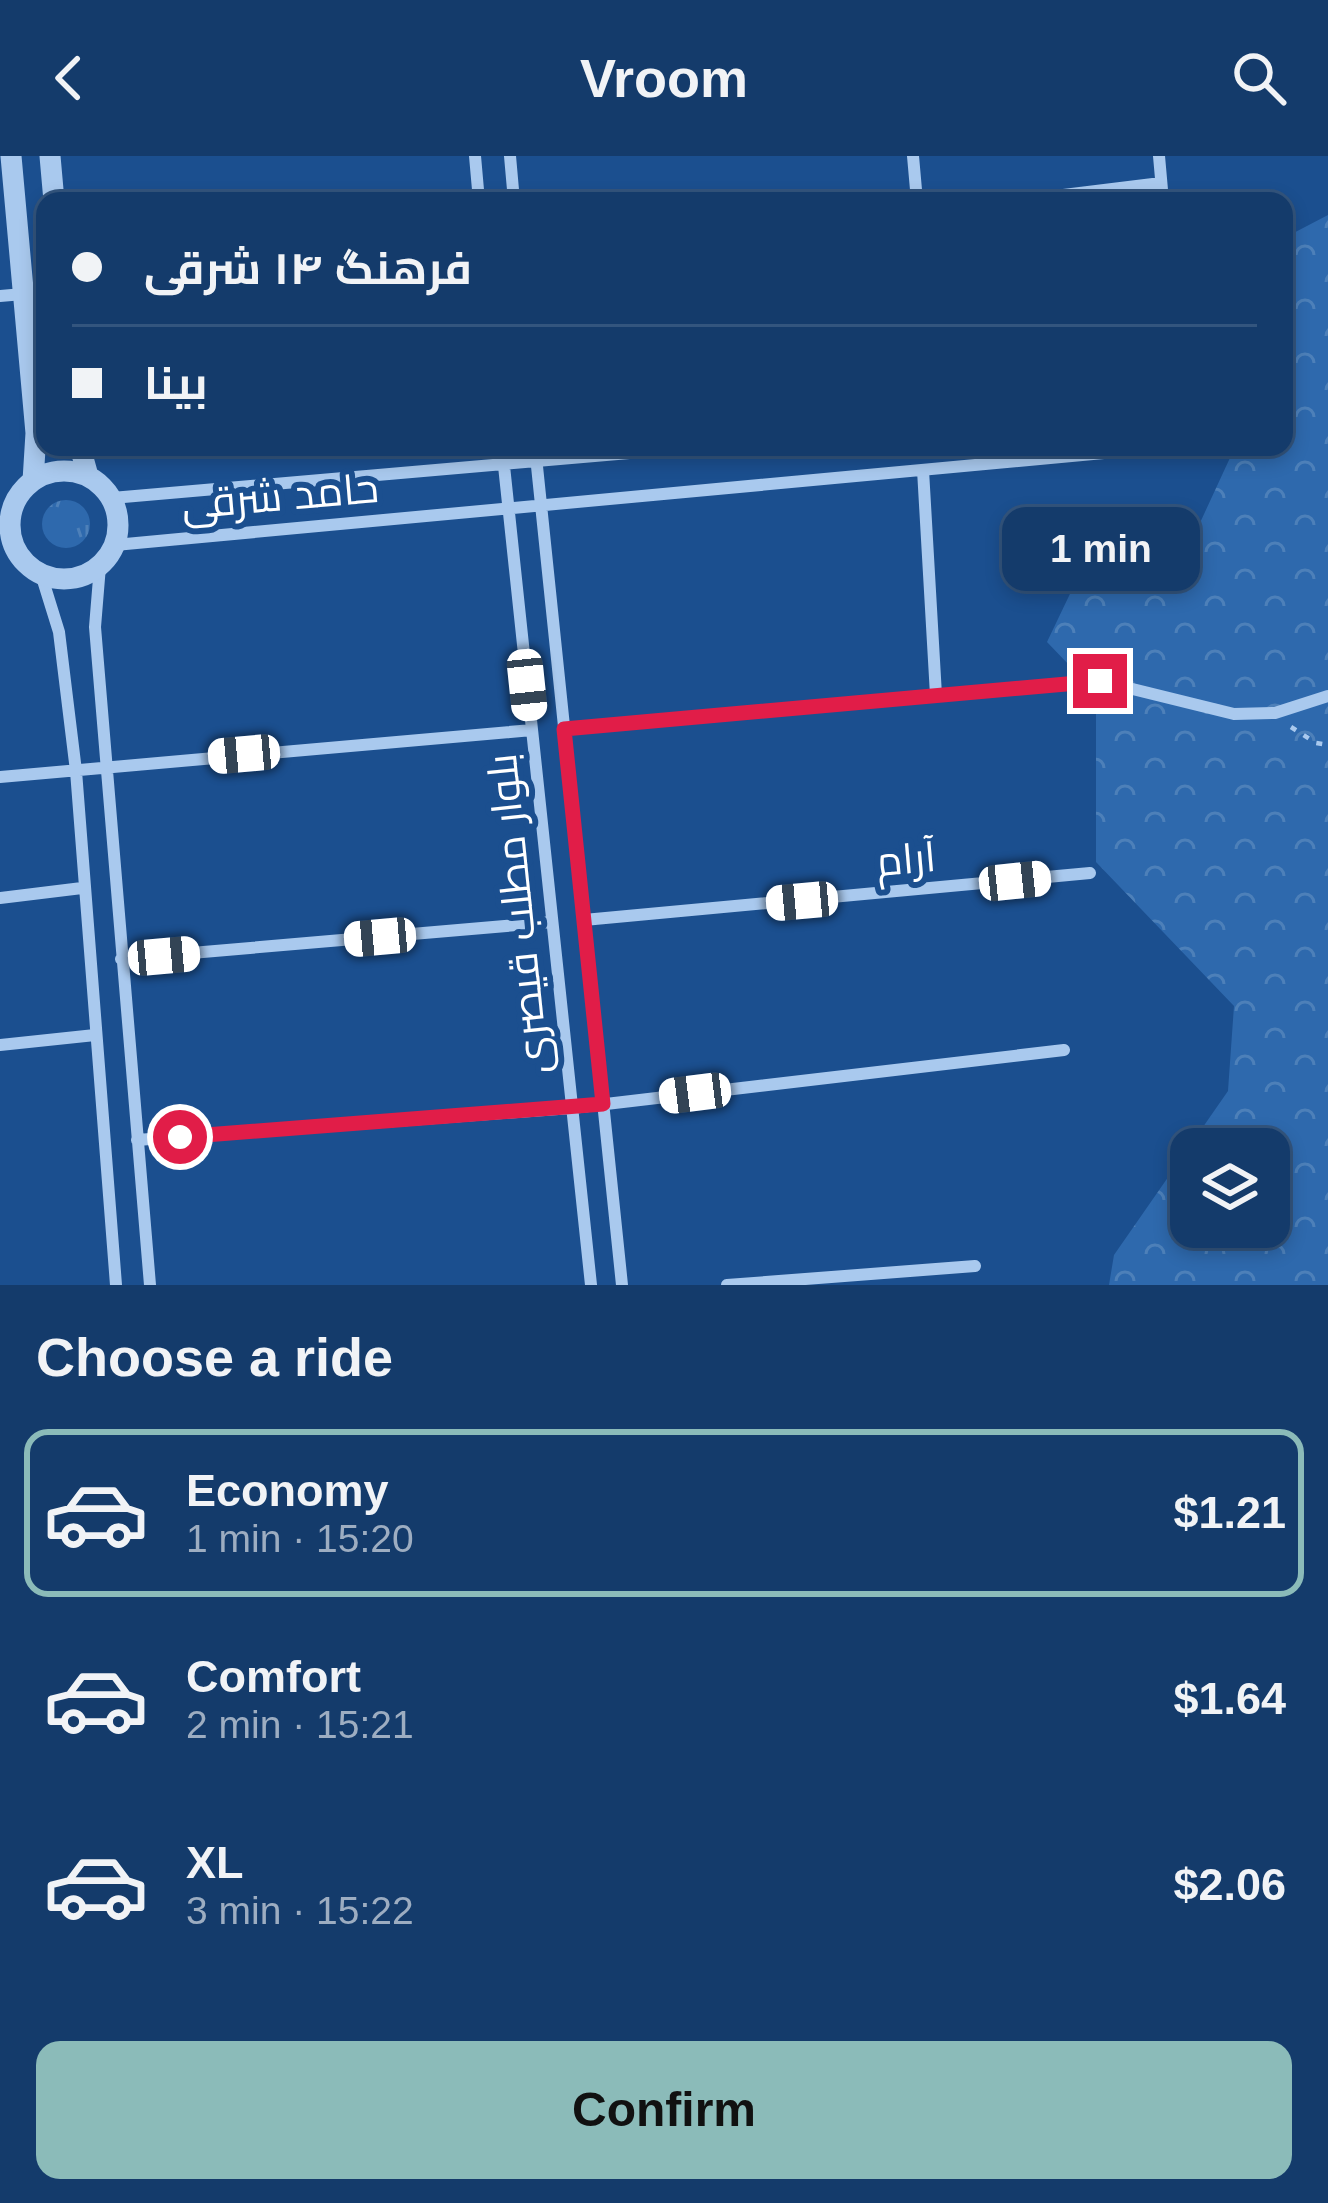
<!DOCTYPE html>
<html lang="en">
<head>
<meta charset="utf-8">
<style>
	body { margin:0; font-family:Arial,Cairo,sans-serif; background:#1d4271; color:#f1f3f6; height:100vh; display:flex; flex-direction:column; font-size:45px; white-space:nowrap }
	* { box-sizing:border-box; margin:0 }
	p { font-size:39px; color:#9dadc1 }
	.icon { flex:none; width:66px; height:66px; fill:none; stroke:currentColor; stroke-width:2; stroke-linecap:round; stroke-linejoin:round }
	.map { position:relative; height:1129px; overflow:hidden }
	.side { display:flex; flex-direction:column; background:#143b6b; flex:1 }
	.side>* { flex:none }
	.top-card { position:absolute; left:36px; top:36px; width:1257px; height:264px; border-radius:24px; box-shadow:0 6px 18px #0003,0 0 0 3px #33557e; display:grid; align-content:center; height:264px; padding:0 36px; background:#143b6b }
	.tools { position:absolute; left:1170px; top:972px; display:grid; gap:24px }
	.tools a { display:grid; place-items:center; width:120px; height:120px; border-radius:24px; background:#143b6b; box-shadow:0 6px 18px #0003,0 0 0 3px #33557e; font-size:60px }
	.end { position:absolute; width:54px; height:54px; margin:-27px; border:15px solid #e11d48; background:#fff; box-shadow:0 0 0 6px #fff }
	.from { border-radius:50% }
	.bubble { position:absolute; height:84px; border-radius:24px; background:#143b6b; box-shadow:0 6px 18px #0003,0 0 0 3px #33557e; font-size:39px; font-weight:700; line-height:84px; text-align:center }
	.car { position:absolute; width:36px; height:72px; margin:-36px -18px; border-radius:15px; box-shadow:0 0 9px 3px #0007; background:linear-gradient(#fff 24%,#345 0 40%,#fff 0 76%,#345 0 86%,#fff 0) }
	.top-card b { display:flex; align-items:center; gap:42px; height:114px; font-size:45px }
	.top-card b+b { border-top:3px solid #33557e }
	.top-card i { width:30px; height:30px; background:#f1f3f6 }
	ul { padding:0; list-style:none }
	li { display:flex; align-items:center; gap:36px; height:168px; margin:0 24px 18px; padding:0 12px; border:6px solid transparent; border-radius:24px }
	li div { flex:1 }
	li b { display:block; font-size:45px }
	li em { font-style:normal; font-weight:700 }
	li.on { border-color:#8bbbb9 }
	li>.icon { width:108px; height:108px; stroke-width:1.5 }
	h2 { padding:0 36px; font-size:54px; line-height:144px }
	.action { display:flex; gap:24px; margin-top:auto; padding:24px 36px }
	.action a { flex:1; height:138px; border-radius:24px; background:#8bbbb9; color:#111; font-size:48px; font-weight:700; line-height:138px; text-align:center }
	header { display:flex; justify-content:space-between; align-items:center; height:156px; padding:0 36px; background:#143b6b; font-size:54px; font-weight:700 }
	.map>svg:first-child { display:block }
	.grass { fill:url(#grass-tufts) }
	.forest { fill:url(#forest-crowns); fill-rule:evenodd }
	.lines { fill:none; stroke-linecap:round; stroke-linejoin:round }
	.path { stroke:#a9c9ee; stroke-width:4.5; stroke-dasharray:6 9; stroke-linecap:butt }
	.minor { stroke:#a9c9ee; stroke-width:12 }
	.tertiary { stroke:#a9c9ee; stroke-width:21 }
	.route { stroke:#e11d48; stroke-width:15 }
	.labels { text-anchor:middle; dominant-baseline:central; stroke-width:12; stroke-linejoin:round; paint-order:stroke }
	.street-label { font-size:42px; fill:#fff; stroke:#1b4f8f }
</style>
</head>
<body>
<header><svg class="icon" aria-label="back" viewBox="0 0 24 24"><path d="M15 5l-7 7 7 7"/></svg>Vroom<svg class="icon" aria-label="search" viewBox="0 0 24 24"><circle cx="10" cy="10" r="6"/><path d="M15 15l6 6"/></svg></header>
<div class="map">
<svg width="1328" height="1129" viewBox="0 0 1328 1129">
	<defs>
		<pattern id="grass-tufts" width="24" height="20" patternUnits="userSpaceOnUse" patternTransform="scale(3)"><rect width="24" height="20" fill="#2e69ad"/><path d="M3 7l-1-3M5 7V3M7 7l1-3M15 17l-1-3M17 17v-4M19 17l1-3" fill="none" stroke="#4d80b9"/></pattern>
		<pattern id="forest-crowns" width="20" height="18" patternUnits="userSpaceOnUse" patternTransform="scale(3)"><rect width="20" height="18" fill="#2e69ad"/><path d="M2 6a3 3 0 1 1 6 0M12 15a3 3 0 1 1 6 0" fill="none" stroke="#4d80b9"/></pattern>
	</defs>
	<rect width="100%" height="100%" fill="#1b4f8f"/>
	<path class="grass" d="M42 368a24 24 0 1 1 48 0a24 24 0 1 1-48 0Z"/>
	<path class="forest" d="M1328,59v1070h-219l5,-30 114,-164 6,-85 -138,-144v-169l-49,-51 32,-67 120,-50 36,-78h49v-209zM1191,993h78v78h-78z"/>
	<g class="lines">
		<path class="path" d="M1291,571l25,16 12,2"/>
		<path class="minor" d="M475,0l4,45
			M510,0l4,45
			M913,0l4,45
			M1159,0l4,45
			M1015,45l146,-18
			M0,140l23,-2
			M502,291l89,838
			M535,291l87,838
			M923,314l13,225
			M112,342l587,-51
			M115,389l1053,-98
			M100,410l-5,61 55,658
			M41,418l18,58 17,139 40,514
			M564,573l536,-48 134,33 41,-1 53,-17
			M0,621l532,-47
			M0,742l82,-10
			M584,764l506,-47
			M121,803l431,-37
			M0,889l95,-10
			M137,984l435,-32 492,-58
			M727,1129l248,-19"/>
		<path class="tertiary" d="M11,0l25,277 -3,48
			M50,0l4,45
			M80,291l8,29
			M10 369a54 54 0 1 1 108 0a54 54 0 1 1-108 0Z"/>
	</g>
	<g class="lines">
		<path class="route" d="M180,981l423,-33 -39,-375 536,-48"/>
	</g>
	<g class="labels">
		<g class="street-label">
			<text transform="translate(280 340) rotate(-5)">حامد شرقی</text>
			<text transform="translate(906 703) rotate(-5)">آرام</text>
			<text transform="translate(518 758) rotate(-96)">بلوار مطلب قیصری</text>
		</g>
	</g>
</svg>
<div class="tools">
<a><svg class="icon" aria-label="layers" viewBox="0 0 24 24"><path d="M12 4l9 5-9 5-9-5zM3 14l9 5 9-5"/></svg></a>
</div>
<i class="end from" style="left:180px;top:981px"></i>
<i class="end" style="left:1100px;top:525px"></i>
<div class="bubble" style="left:1002px;top:351px;width:198px">1 min</div>
<i class="car" style="left:527px;top:529px;rotate:174deg"></i>
<i class="car" style="left:244px;top:598px;rotate:265deg"></i>
<i class="car" style="left:1015px;top:725px;rotate:84deg"></i>
<i class="car" style="left:802px;top:745px;rotate:265deg"></i>
<i class="car" style="left:380px;top:781px;rotate:265deg"></i>
<i class="car" style="left:164px;top:800px;rotate:85deg"></i>
<i class="car" style="left:695px;top:937px;rotate:263deg"></i>
<div class="top-card">
<b><i class="from"></i>فرهنگ ۱۴ شرقی</b>
<b><i></i>بینا</b>
</div>
</div>
<section class="side">
<h2>Choose a ride</h2>
<ul>
<li class="on"><svg class="icon" aria-label="car" viewBox="0 0 24 24"><path d="M5 17H2v-5l4-1 3-4h7l3 4 3 1v5h-3M9 17h6M6 11h13"/><circle cx="7" cy="17" r="2"/><circle cx="17" cy="17" r="2"/></svg><div><b>Economy</b><p>1 min · 15:20</p></div><em>$1.21</em></li>
<li><svg class="icon" aria-label="car" viewBox="0 0 24 24"><path d="M5 17H2v-5l4-1 3-4h7l3 4 3 1v5h-3M9 17h6M6 11h13"/><circle cx="7" cy="17" r="2"/><circle cx="17" cy="17" r="2"/></svg><div><b>Comfort</b><p>2 min · 15:21</p></div><em>$1.64</em></li>
<li><svg class="icon" aria-label="car" viewBox="0 0 24 24"><path d="M5 17H2v-5l4-1 3-4h7l3 4 3 1v5h-3M9 17h6M6 11h13"/><circle cx="7" cy="17" r="2"/><circle cx="17" cy="17" r="2"/></svg><div><b>XL</b><p>3 min · 15:22</p></div><em>$2.06</em></li>
</ul>
<div class="action"><a>Confirm</a></div>
</section>
</body>
</html>
